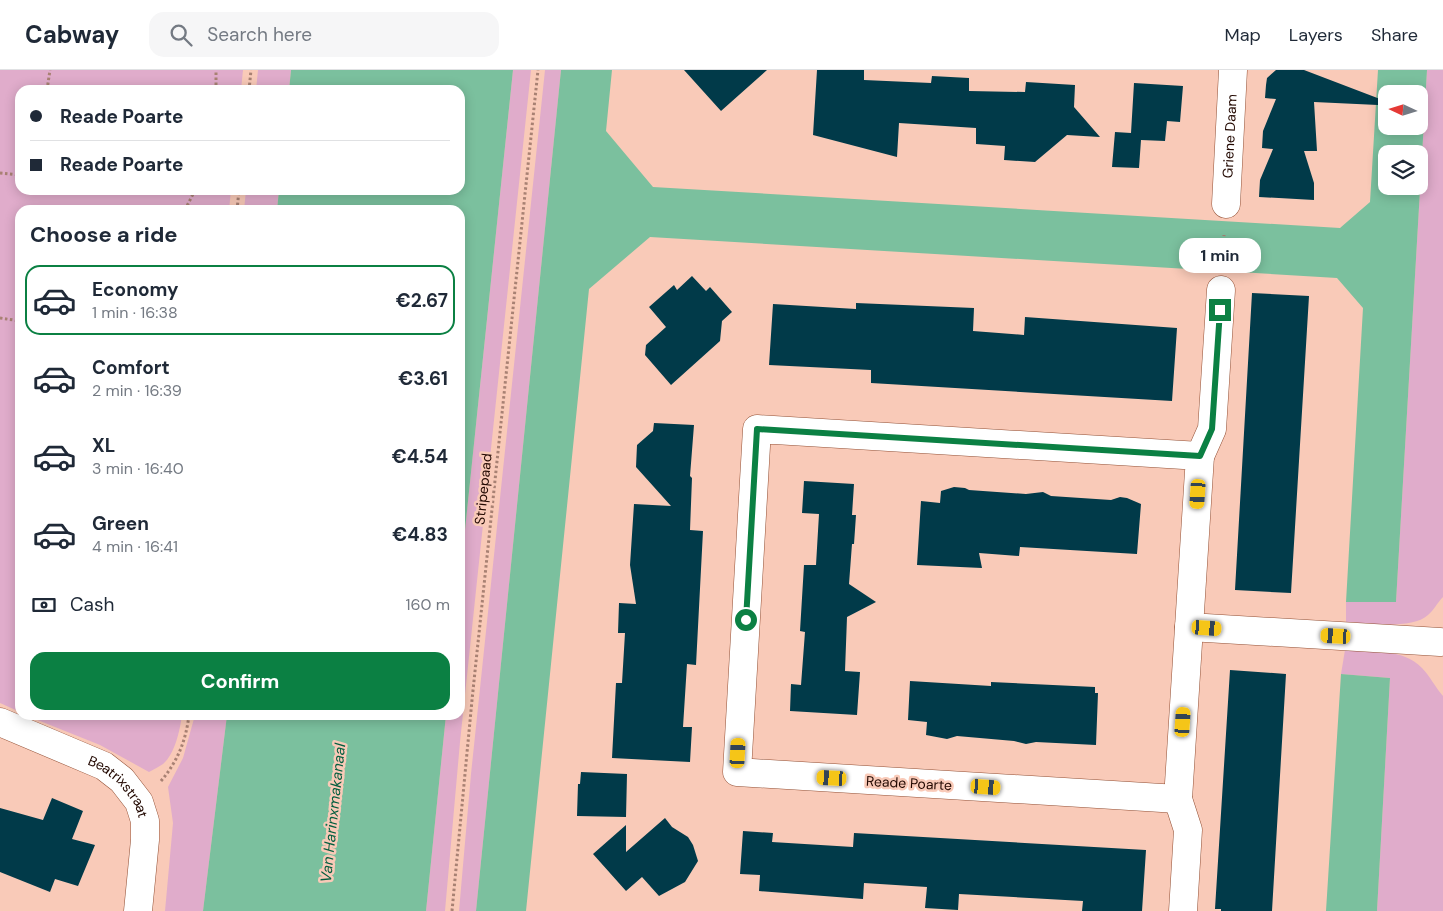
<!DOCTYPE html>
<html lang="en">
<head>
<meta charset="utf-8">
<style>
	body { margin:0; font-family:"DM Sans",sans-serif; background:#f6f6f7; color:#1f2937; height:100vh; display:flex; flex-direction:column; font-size:19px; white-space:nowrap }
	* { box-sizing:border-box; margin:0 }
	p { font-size:16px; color:#747a83 }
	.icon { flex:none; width:28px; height:28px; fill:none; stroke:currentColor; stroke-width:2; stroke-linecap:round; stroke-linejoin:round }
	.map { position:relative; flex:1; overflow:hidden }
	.sheet { position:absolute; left:15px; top:135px; width:450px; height:515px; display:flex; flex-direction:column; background:#fff; border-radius:15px; box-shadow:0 2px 12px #0003 }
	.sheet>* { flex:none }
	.hud { position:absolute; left:15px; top:15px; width:450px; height:110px; border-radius:15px; box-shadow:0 2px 12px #0003; display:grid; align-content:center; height:110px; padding:0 15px; background:#fff }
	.needle { width:32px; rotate:274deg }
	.fabs { position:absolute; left:1378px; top:15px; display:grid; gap:10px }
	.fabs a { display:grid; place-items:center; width:50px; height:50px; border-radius:10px; background:#fff; box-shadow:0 2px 12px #0003; font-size:25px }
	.end { position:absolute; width:22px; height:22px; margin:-11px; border:6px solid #0b8043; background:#fff; box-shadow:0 0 0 2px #fff }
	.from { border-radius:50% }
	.bubble { position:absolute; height:35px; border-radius:15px; background:#fff; box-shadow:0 2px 12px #0003; font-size:16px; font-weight:700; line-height:35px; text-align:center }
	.car { position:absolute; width:15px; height:30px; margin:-15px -8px; border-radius:6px; box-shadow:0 0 4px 1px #0007; background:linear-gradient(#f5c518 24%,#345 0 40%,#f5c518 0 76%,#345 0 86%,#f5c518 0) }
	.hud b { display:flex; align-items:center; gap:18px; height:48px; font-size:19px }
	.hud b+b { border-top:1px solid #e0e1e3 }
	.hud i { width:12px; height:12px; background:#1f2937 }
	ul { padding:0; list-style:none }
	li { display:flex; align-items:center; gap:15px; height:70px; margin:0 10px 8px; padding:0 5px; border:2px solid transparent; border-radius:15px }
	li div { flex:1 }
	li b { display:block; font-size:19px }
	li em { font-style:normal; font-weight:700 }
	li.on { border-color:#0b8043 }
	li>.icon { width:45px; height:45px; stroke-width:1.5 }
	h2 { padding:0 15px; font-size:22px; line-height:60px }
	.pay { display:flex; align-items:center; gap:12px; height:55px; padding:0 15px; font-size:19px }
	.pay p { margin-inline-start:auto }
	.button { display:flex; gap:10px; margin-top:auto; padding:10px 15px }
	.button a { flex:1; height:58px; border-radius:15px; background:#0b8043; color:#fff; font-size:20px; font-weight:700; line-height:58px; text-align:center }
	header { display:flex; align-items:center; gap:30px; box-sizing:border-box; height:70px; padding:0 25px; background:#fff; border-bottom:1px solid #e0e1e3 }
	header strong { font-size:24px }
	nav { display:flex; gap:28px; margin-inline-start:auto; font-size:18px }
	.search { width:350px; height:45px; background:#f6f6f7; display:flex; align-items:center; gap:12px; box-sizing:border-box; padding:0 18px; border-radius:15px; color:#747a83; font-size:19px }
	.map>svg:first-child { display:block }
	.green { fill:#e0accb }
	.water { fill:#7bc09e; fill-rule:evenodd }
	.building { fill:#013a49 }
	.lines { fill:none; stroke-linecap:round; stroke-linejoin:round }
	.minor-casing { stroke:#935035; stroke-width:29 }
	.path { stroke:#a88173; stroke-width:3; stroke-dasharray:2.5 2.5; stroke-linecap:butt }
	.minor { stroke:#fff; stroke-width:28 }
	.route { stroke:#0b8043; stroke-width:6 }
	.labels { text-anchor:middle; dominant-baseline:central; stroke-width:5; stroke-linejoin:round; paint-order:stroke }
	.street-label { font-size:14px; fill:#220801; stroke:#f9cab8 }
	.water-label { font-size:15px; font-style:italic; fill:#045e3f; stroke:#f9cab8 }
</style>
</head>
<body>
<header>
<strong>Cabway</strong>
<div class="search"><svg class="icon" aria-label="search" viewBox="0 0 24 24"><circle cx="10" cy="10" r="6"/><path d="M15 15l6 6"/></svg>Search here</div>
<nav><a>Map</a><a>Layers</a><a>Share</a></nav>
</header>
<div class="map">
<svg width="1443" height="841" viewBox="0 0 1443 841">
	<rect width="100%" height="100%" fill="#f9cab8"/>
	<path class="green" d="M0,0h243l-2,20h-221v100h211l-2,20h-209v502l-20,-9z
		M258,0h33l-2,20h-33z
		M513,0h18l-71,672 -15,169h-19l20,-196h14v-137z
		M545,0h16l-85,841h-17l12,-137z
		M1427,0h16v527c-6,6 -9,13 -15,18 -16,15 -62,8 -82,7v-20h50z
		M246,120h33l-2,20h-33z
		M1345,580c25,2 58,-2 77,18 8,8 13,19 21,28v215h-66l13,-233 -49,-4z
		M25,645h157c-2,15 -7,39 -19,49 -4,3 -9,5 -14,8l-49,-27z
		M195,645h32l-24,196h-38l8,-88 -5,-36 15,-29z"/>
	<path class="water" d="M291,0h222l-53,508v-368h-183l2,-20h181v-100h-171z
		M561,0h51l-6,61 47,56 687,41 30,-26 8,-132h49l-31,532h-50l17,-294 -26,-30 -687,-41 -61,52 -63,622h-50zM1386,24h33v32h-33zM1386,84h33v32h-33z
		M1341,604l49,4 -13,233h-51z
		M227,645h219l-20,196h-223z"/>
	<path class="building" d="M684,0h83l-46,41z
		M817,0h47v10l67,3 1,-7 37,2v13l56,1 1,-10 49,3 -1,22 26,30 -33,-2 -32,27 -31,-2 1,-14 -29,-2v-16l-77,-5 -2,34 -84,-22z
		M1276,0h28l76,29 -2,6 -64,-3 3,49h-13l10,32v17l-55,-3 1,-17 13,-31 -11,-1 1,-17 13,-32 -11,-1 1,-13 1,-7z
		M1134,13l49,3 -3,36 -13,-1 -2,20 -24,-1 -2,28 -27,-1 3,-35 16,1z
		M692,206l14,15 4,-4 22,25 -10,9 -2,20 -49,44 -26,-30 1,-10 20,-18 -17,-20 25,-22 3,5z
		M1252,223l57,3 -18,297 -56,-3z
		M856,233l118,5 -1,23 51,4 1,-18 152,11 -5,73 -301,-18v-13l-102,-5 4,-61 83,5z
		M654,353l40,2 -4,51 2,2 -2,52 13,1 -7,134 -9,-1 -4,63h9l-2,35 -78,-4 4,-75h6l3,-50h-7l1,-30 17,1 -6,-39 4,-61 37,2 -35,-39 1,-22 16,-14z
		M804,411l50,3 -2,31h4l-2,29h-2l-3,40 27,18 -29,15 -2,54 15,1 -3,43 -67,-4 1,-27 10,1 4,-53 -5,-1 4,-66h12l3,-51 -17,-1z
		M954,417l11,1 4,2 57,4 17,-2 8,4 60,4 9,-3 7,1 14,6 -4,50 -117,-7 -1,9 -40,-3 3,15 -65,-3 4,-64 19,2 1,-12z
		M1230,600l56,4 -14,237h-51v-2h-6z
		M910,611l81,5v-4l104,5v6h3l-2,52 -60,-3 -10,2 -12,-3 -57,-5 -10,3 -21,-4 1,-13 -19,-2z
		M581,702l46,2 -1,43 -49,-1 1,-32h2z
		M52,728l31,13 -11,28 23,6 -17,41 -23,-7 -5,13 -50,-20v-64l43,12z
		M665,748l7,9 16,10 5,8 5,16 -13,21 -26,14 -17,-19 -16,14 -33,-37 33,-29v27z
		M743,761l30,2 -1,9 81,5 1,-14 292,17 -4,61h-60l1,-10 -124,-7 -1,16 -33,-2 2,-21 -63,-4 -1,16 -104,-8 1,-16 -20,-1z"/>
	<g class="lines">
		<g class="minor-casing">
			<g id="minor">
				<path id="s1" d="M1226,134l7,-134"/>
				<path d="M757,359l443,27 -22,343 -441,-27z"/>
				<path d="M1200,386l12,-27 9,-139"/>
				<path d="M1189,557l251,15"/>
				<path id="s2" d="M0,652l104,44 18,14 17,22 6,19v19l-7,71"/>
				<path d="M1178,729l10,31 -5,81"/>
			</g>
		</g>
		<path class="path" d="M47,20l3,-20
			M216,20v-20
			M249,20l2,-20
			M0,103l20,2
			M185,140l10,-20
			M237,140l2,-20
			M1222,191l2,-26
			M0,248l20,3
			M161,711c17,-20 25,-41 28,-66
			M452,841l20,-211 66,-630"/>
		<use href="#minor" class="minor"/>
	</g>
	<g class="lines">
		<path class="route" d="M746,550l11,-191 443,27 12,-27 8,-119"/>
	</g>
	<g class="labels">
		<g class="street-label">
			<text stroke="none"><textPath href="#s1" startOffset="68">Griene Daam</textPath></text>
			<text transform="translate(483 419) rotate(-84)">Stripepaad</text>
			<text transform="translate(909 713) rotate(3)">Reade Poarte</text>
			<text stroke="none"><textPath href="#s2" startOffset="138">Beatrixstraat</textPath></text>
		</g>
		<g class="water-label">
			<text transform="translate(333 743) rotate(-84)">Van Harinxmakanaal</text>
		</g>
	</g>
</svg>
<div class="fabs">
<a><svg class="needle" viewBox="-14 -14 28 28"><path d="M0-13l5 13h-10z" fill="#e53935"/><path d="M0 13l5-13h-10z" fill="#747a83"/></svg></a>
<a><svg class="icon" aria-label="layers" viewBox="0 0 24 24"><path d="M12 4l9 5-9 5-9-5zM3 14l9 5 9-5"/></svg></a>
</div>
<i class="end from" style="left:746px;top:550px"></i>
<i class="end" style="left:1220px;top:240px"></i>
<div class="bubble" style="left:1179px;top:168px;width:82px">1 min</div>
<i class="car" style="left:1198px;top:424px;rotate:184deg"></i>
<i class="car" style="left:1207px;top:558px;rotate:94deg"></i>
<i class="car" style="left:1336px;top:566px;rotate:273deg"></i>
<i class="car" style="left:1183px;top:652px;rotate:4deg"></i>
<i class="car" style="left:738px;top:683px;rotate:3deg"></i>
<i class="car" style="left:832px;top:708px;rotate:273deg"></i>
<i class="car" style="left:986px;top:717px;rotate:94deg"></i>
<div class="hud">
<b><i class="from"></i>Reade Poarte</b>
<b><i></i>Reade Poarte</b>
</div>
<section class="sheet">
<h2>Choose a ride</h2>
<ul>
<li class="on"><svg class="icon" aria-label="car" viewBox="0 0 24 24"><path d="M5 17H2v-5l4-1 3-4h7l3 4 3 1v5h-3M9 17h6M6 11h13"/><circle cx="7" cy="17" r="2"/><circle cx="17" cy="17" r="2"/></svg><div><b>Economy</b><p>1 min · 16:38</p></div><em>€2.67</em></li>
<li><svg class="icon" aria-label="car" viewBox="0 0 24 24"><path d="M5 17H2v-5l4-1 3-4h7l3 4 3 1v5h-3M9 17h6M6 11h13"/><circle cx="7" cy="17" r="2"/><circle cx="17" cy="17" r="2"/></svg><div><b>Comfort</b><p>2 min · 16:39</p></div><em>€3.61</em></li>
<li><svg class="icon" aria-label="car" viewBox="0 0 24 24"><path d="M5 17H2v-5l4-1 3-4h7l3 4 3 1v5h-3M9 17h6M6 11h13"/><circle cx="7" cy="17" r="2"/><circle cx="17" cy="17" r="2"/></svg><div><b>XL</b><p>3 min · 16:40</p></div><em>€4.54</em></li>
<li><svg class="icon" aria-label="car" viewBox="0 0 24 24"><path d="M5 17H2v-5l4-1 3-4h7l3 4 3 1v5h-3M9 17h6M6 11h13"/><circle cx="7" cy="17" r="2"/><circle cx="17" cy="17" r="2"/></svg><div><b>Green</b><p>4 min · 16:41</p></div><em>€4.83</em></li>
</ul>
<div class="pay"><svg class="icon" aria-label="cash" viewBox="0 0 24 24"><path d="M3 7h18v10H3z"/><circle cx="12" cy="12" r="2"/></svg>Cash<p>160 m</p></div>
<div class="button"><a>Confirm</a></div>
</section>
</div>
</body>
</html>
